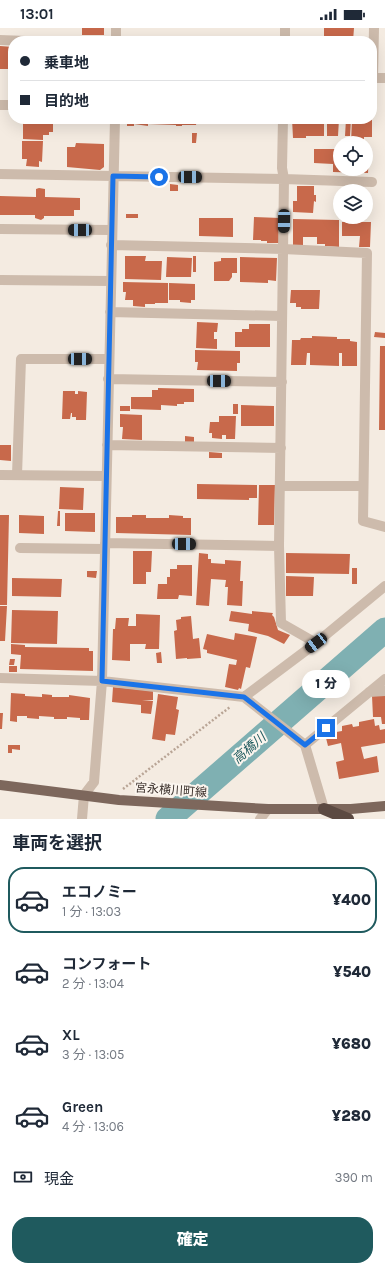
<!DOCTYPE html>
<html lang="ja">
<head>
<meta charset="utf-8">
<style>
	body { margin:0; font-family:Karla,"Noto Sans JP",sans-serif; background:#f6f6f7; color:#1f2937; height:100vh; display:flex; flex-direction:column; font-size:15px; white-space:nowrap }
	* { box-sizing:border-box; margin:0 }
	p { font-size:13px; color:#747a83 }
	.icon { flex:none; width:22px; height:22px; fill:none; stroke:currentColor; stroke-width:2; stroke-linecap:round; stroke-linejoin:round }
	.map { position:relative; height:791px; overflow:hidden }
	.side { display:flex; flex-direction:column; background:#fff; flex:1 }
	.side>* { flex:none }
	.hud { position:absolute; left:8px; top:8px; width:369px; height:88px; border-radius:16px; box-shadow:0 4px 16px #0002; display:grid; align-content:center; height:88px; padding:0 12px; background:#fff }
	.controls { position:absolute; left:333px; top:108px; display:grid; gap:8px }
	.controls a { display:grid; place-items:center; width:40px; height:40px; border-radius:50%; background:#fff; box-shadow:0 4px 16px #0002; font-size:20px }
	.end { position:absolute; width:18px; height:18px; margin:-9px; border:5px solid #1a73e8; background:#fff; box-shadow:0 0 0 2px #fff }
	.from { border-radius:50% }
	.bubble { position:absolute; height:28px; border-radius:14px; background:#fff; box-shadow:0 4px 16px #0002; font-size:13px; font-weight:800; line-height:28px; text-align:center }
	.car { position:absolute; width:12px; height:24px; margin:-12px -6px; border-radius:5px; box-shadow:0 0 3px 1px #0007; background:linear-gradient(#222 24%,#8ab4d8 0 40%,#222 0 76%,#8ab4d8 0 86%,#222 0) }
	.hud b { display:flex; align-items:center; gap:14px; height:38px; font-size:15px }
	.hud b+b { border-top:1px solid #e0e1e3 }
	.hud i { width:10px; height:10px; background:#1f2937 }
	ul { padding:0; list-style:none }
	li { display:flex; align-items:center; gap:12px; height:66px; margin:0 8px 6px; padding:0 4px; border:2px solid transparent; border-radius:16px }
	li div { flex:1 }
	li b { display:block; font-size:15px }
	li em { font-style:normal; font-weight:800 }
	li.current { border-color:#1f5a5e }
	li>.icon { width:36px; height:36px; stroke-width:1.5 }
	h2 { padding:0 12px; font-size:18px; line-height:48px }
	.pay { display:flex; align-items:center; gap:10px; height:44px; padding:0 12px; font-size:15px }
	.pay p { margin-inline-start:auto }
	.button { display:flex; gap:8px; margin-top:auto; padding:8px 12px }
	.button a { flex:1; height:46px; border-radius:16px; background:#1f5a5e; color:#fff; font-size:16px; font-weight:800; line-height:46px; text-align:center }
	.status { display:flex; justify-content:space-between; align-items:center; height:28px; padding:0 20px; background:#fff; direction:ltr }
	.status svg { height:11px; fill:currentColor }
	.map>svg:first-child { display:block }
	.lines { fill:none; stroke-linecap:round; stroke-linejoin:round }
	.river { stroke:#7fb0b2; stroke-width:25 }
	.building { fill:#c8694b }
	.path { stroke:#b9a596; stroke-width:2.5; stroke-dasharray:2 2; stroke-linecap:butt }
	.minor { stroke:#cdbbac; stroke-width:10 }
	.major { stroke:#7d675c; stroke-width:10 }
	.highway { stroke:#5c4a42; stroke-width:12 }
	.route { stroke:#1a73e8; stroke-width:5 }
	.labels { text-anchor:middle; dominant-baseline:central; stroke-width:4; stroke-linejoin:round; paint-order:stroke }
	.street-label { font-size:12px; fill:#3b302b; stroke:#fbf5ee }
	.water-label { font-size:13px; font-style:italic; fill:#1f5a5e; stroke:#fbf5ee }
</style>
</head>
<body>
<div class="status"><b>13:01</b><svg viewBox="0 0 49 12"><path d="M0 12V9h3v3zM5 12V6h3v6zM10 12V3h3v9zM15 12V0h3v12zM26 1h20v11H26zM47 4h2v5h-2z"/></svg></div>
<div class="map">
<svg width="385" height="791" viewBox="0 0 385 791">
	<rect width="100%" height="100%" fill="#f4ebe1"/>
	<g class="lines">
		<path class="river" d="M168,791l217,-189"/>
	</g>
	<path class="building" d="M82,0h22v7h-22z
		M324,0h30l-1,13h-29z
		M0,18l13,1v22h-13z
		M35,91h15v3h3v10h-4v3h-6v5l-20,-1v-19h12z
		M127,91h70l-1,6h-14v1h-6v-1l-28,-1v2l-14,-2v2h-7z
		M292,91h32v17h-18v2h-13z
		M327,91h12l-1,17h-11z
		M346,91h5l-1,17h-5z
		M352,91h20v18h-8v6h-13z
		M192,105h5l-1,10h-4z
		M22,113h21l-1,21 -3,-1v6l-13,-1 1,-7h-5z
		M76,115l28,1v23l-4,3 -33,-3v-20h8z
		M314,121h26v20h26v-17h3l-1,21 -35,-1v-8l-19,-1z
		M170,156l8,1v6h-8z
		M297,158h17v9h2v7l-2,-1 -1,12 -20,-1v-11h4z
		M39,160l6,1v8l35,1v12h-6v6h-30v2l-3,2 -6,-2v-3h-35v-19l36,1v-8z
		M126,186h12v4h-12z
		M254,189l26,1v25h-13v-2h-6v-1h-8z
		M199,190h34v19l-34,-1z
		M293,191l46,1v27l-14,-1v-2h-8v-7h-14v8h-10z
		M342,194h29l-1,25h-11l1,-11h-18z
		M125,228h21l-1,5h17l-1,19 -36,-1z
		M193,228h3v16h-3z
		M167,229l25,1 -1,19h-25z
		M240,229l37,1 -1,23 -8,-1v3l-28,-1z
		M221,230h16v15h-5v4l-3,4h-15v-19l7,-1z
		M123,254l45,1v20h-13v1h-10v3l-12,-1v-6h-8l1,-8h-3z
		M169,255l26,1v16h-4v3l-11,-1v-2h-11z
		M291,262h29l-1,19h-18v-2h-5v-4h-6z
		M197,294l21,1 -1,9h-3v7h3v10l-21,-1z
		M249,296h21v23h-35v-15h7v-3h7z
		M375,304l10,1v5l-11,-1z
		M312,308l25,1v2h13v2l7,1v24h-15v-13h-3v13l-29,-1v-12h-3l-1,12h-15l1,-25h8l1,-2h11z
		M380,318h5v84h-6z
		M195,322l45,1v12h-3v8l-40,-1 1,-8h-3z
		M158,360l36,1v13h-10v2h-7v2l-16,-1v5l-30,-1v-12h21v-7h6z
		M63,363h12v3h3v-3l9,1 -1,28h-10v-3h-4v-4h-1l-1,6h-8z
		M233,376h5v10h-5z
		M241,377l33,1v20h-33z
		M120,378h10v5h-10z
		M120,386l22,1v25l-20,-1 1,-12h-3z
		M219,388h17l-1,23h-9v-4h-4v4l-10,-1v-5h-3l1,-11h9z
		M185,408l9,1v5h-9z
		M0,417h11v16l-11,-1z
		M209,424l13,1v5h-13z
		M197,456l60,1v13h-8v2l-52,-1z
		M259,457h16l-1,40h-16z
		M60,459l24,1 -1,22 -24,-1z
		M58,483h2v15h-3z
		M65,485h30v19l-30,-1z
		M0,487h9l-2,90h-7z
		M19,487l25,1v18l-25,-1z
		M132,487h14v3h23v-3l14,1v2h8v17l-75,-2v-16h16z
		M133,523h19l-1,21h-5v12h-13z
		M199,525l9,1v5h3v4l14,1v-4l16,1 -1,20h3l-1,25 -15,-1 1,-18h-3l1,-7 -15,-1 -2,27 -13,-1z
		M286,525l64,1 -1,20 -63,-1z
		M177,537h15v31l-13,-1 -1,4h-21l1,-15h9v-7h3v-8h7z
		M352,540h5v16h-5z
		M87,543h10l-1,7 -9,-1z
		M286,548l28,1 -1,19h-27z
		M12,550l50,1 -1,18 -49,-1z
		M0,578h7l-2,35h-5z
		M12,582l46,1 -1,33 -46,-1z
		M231,583l21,3v-3l21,2 -1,2 2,2 4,13 12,5 -6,9 -16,-8 -20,-5 1,-7 -20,-3z
		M136,586l24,1 -1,34h-14l1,-5h-16v17l-18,-1 1,-31h2l1,-11h13l-1,8h8z
		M191,588l2,23 6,-1 2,20 -14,1v-1l-11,1 -2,-28 3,-1 -1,-10 5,-1v-2z
		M235,605l22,4 -7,31 -4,-1 -5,22 -2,-1 -1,2 -13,-3 4,-23 7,1 1,-5 -30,-7v-3l-4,-1 4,-15 27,6z
		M11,616l14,1v2l64,1v3h4v20l-73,-2 1,-14 -10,-1z
		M161,624l1,11h-5l-1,-10z
		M10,631h5l-1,6h-5z
		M9,638h8v6h-8z
		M113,659l40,4v9h-11l11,1 -2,13 -10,-1v-8l-29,-3z
		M11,665l14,1v2l17,1v-3l10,1v2h17v-2l21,3 -1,22h-9v-2l-13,-1v2h-13v-2l-15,-1v3l-12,-1v-2h-10v6l-7,-1z
		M158,666l20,3 -2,12 3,1 -4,25 -9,-1 -1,7 -13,-2z
		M385,667v29h-3l-1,-7h-8l-1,-21z
		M0,685h3l-1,16h-2z
		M374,691l1,7 4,-1 1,5 5,-1v14l-24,4 3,12 13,-3 2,16 -40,7 -3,-17 8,-2 -3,-17 -13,3 -3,-12 17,-3v-5l10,-2 1,3 6,-1v-4z
		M8,717h12v5l-8,-1v4h-4z"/>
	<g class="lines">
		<path class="path" d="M123,761l107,-82"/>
		<path class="minor" d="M374,0l-1,50h12
			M0,12l26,1
			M116,13v-13
			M285,13v-13
			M0,77h13
			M283,91l-1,49 2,11 88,3
			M0,146l284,5 -5,367 2,77 35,20
			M0,201l111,1
			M111,217l172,4 84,4 -4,268 22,6
			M0,252l111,1
			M110,284l172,4
			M108,351l174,3
			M107,417l174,3
			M0,447l106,1
			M17,447l4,-116h88
			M280,458h83
			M105,515l174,3
			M20,520l85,1
			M0,650l102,3 142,16 61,48 19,64
			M369,664l16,-1
			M244,669l72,-54 69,-57
			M305,717l80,-66
			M82,791l2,-24 10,-13 8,-101 13,-562
			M260,791l8,-10"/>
		<path class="major" d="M0,757l119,15 149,9h83l34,-3"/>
		<path class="highway" d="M324,781l24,10"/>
	</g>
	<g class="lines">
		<path class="route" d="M159,149l-46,-1 -11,505 142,16 61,48 21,-17"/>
	</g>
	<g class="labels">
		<g class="street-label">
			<text transform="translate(171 762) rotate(4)">宮永横川町線</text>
		</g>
		<g class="water-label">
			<text transform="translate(249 720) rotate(-41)">高橋川</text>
		</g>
	</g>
</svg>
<div class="controls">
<a><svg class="icon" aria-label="locate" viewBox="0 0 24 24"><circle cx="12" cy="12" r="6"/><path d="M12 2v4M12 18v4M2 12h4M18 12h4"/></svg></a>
<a><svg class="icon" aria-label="layers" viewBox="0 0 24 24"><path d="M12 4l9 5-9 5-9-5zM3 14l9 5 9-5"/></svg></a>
</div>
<i class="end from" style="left:159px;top:149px"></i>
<i class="end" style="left:326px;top:700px"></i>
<div class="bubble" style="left:302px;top:642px;width:48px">1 分</div>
<i class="car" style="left:190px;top:149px;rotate:91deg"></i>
<i class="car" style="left:284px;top:193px;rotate:181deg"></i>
<i class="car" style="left:80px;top:202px;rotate:270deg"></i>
<i class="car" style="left:80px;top:331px;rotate:90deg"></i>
<i class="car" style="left:219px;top:353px;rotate:91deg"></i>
<i class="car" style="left:184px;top:516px;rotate:91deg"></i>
<i class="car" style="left:316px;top:615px;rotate:233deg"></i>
<div class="hud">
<b><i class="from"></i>乗車地</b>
<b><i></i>目的地</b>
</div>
</div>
<section class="side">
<h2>車両を選択</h2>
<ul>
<li class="current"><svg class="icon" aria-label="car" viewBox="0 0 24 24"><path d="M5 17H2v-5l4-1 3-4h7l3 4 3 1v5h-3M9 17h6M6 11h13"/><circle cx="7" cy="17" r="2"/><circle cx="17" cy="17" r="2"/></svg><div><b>エコノミー</b><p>1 分 · 13:03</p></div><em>¥400</em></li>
<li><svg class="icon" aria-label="car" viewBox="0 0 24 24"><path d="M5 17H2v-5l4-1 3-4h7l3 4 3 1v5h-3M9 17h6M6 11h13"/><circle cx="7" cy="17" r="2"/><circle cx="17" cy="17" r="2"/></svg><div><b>コンフォート</b><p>2 分 · 13:04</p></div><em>¥540</em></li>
<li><svg class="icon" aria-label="car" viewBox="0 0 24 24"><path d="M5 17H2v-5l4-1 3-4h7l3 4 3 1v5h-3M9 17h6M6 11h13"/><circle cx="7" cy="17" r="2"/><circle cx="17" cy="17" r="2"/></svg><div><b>XL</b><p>3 分 · 13:05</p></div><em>¥680</em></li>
<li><svg class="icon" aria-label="car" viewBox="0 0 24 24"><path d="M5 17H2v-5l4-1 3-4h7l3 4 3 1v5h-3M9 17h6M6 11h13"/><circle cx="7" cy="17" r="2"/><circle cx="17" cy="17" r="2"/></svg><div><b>Green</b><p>4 分 · 13:06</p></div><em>¥280</em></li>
</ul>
<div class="pay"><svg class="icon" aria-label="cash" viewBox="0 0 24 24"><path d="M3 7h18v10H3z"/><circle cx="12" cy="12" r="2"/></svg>現金<p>390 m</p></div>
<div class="button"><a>確定</a></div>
</section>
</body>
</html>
